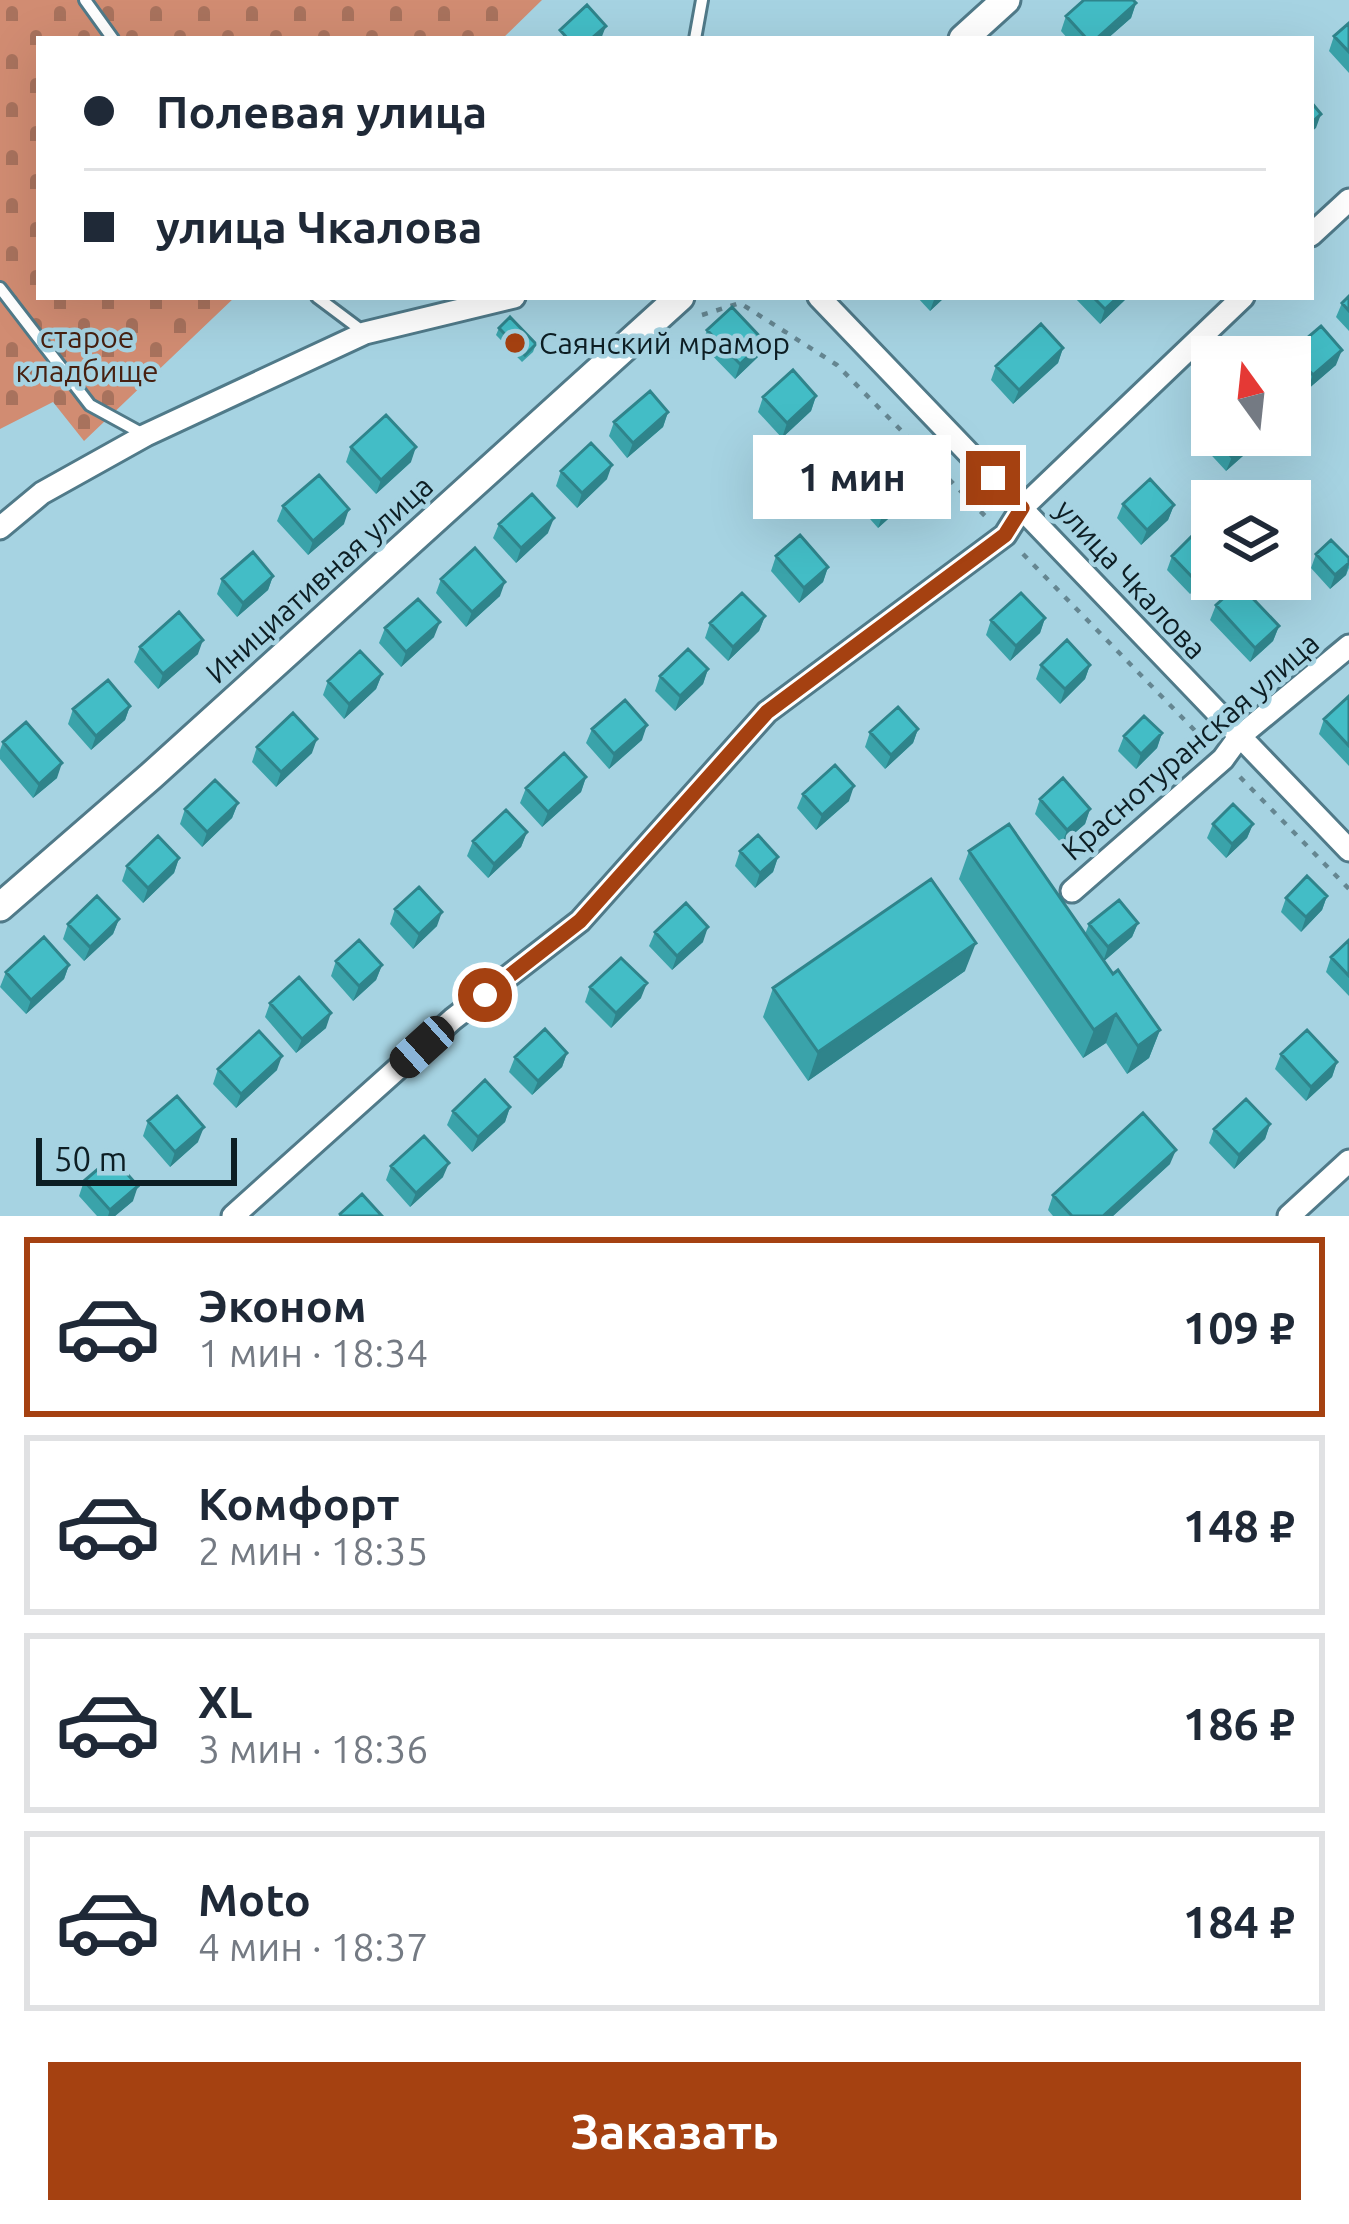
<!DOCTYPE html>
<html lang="ru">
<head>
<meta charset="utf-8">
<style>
	body { margin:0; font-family:Ubuntu,sans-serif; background:#f2f2f3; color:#1f2937; height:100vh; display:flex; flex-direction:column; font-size:45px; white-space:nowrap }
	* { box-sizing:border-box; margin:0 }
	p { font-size:39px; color:#747a83 }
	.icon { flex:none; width:66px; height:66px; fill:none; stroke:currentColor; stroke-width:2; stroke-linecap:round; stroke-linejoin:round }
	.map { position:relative; height:1216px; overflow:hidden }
	.details { display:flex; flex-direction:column; background:#fff; flex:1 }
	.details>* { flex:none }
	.hud { position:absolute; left:36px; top:36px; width:1278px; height:264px; border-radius:0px; box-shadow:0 12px 48px #0002; display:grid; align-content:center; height:264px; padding:0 48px; background:#fff }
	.needle { width:78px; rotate:345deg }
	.controls { position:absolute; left:1191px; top:336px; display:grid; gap:24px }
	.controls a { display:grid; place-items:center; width:120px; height:120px; border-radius:0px; background:#fff; box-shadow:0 12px 48px #0002; font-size:60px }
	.scale { position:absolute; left:36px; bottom:30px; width:201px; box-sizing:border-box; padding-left:12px; border:6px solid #0d1e24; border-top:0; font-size:33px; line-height:42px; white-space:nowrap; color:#0d1e24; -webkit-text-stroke:9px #a6d3e2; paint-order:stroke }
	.end { position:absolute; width:54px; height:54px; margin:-27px; border:15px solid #a54111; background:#fff; box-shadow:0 0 0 6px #fff }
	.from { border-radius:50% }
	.bubble { position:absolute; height:84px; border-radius:0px; background:#fff; box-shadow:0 12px 48px #0002; font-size:39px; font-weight:600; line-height:84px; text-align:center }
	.car { position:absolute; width:36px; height:72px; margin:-36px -18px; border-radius:15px; box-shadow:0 0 9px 3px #0007; background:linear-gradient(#222 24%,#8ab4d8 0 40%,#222 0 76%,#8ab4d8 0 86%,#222 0) }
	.hud b { display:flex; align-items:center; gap:42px; height:114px; font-size:45px }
	.hud b+b { border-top:3px solid #e0e1e3 }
	.hud i { width:30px; height:30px; background:#1f2937 }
	ul { padding:21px 0 0; list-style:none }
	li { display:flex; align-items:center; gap:36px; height:180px; margin:0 24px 18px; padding:0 24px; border:6px solid #e0e1e3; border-radius:0px }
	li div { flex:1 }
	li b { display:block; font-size:45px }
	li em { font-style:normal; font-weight:600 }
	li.current { border-color:#a54111 }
	li>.icon { width:108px; height:108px; stroke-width:1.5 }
	.cta { display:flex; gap:24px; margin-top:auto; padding:24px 48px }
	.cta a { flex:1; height:138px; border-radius:0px; background:#a54111; color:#fff; font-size:48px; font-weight:600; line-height:138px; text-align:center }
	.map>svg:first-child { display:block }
	.cemetery { fill:url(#cemetery-stones) }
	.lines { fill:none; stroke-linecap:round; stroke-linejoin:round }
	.service-casing { stroke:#507a89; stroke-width:16 }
	.minor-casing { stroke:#507a89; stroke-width:27 }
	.tertiary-casing { stroke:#507a89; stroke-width:33 }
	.path { stroke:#658691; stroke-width:4.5; stroke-dasharray:6 9; stroke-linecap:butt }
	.service { stroke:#fff; stroke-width:10 }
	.minor { stroke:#fff; stroke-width:21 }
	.tertiary { stroke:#fff; stroke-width:27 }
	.wall { fill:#3aa3aa }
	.shaded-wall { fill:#2f848b }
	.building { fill:#43bdc6; stroke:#2f848b; stroke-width:3 }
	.route { stroke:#a54111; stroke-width:15 }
	.poi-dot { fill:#a54111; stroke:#a6d3e2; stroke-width:4.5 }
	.labels { text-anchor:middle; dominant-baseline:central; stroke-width:9; stroke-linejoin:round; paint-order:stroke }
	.park-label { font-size:30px; fill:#472010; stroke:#a6d3e2 }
	.poi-label { font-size:30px; fill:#0d1e24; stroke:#a6d3e2; text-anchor:start }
	.street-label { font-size:30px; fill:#0d1e24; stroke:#a6d3e2 }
</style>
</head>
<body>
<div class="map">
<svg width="1349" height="1216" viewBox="0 0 1349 1216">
	<defs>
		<pattern id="cemetery-stones" width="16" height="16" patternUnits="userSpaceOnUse" patternTransform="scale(3)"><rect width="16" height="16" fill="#d18c72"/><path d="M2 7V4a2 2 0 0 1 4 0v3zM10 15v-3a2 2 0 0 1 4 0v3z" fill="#a8725d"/></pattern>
	</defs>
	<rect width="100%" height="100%" fill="#a6d3e2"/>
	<path class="cemetery" d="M0,0h542l-40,39h-463v258h196l-151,144 -31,-39 -53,27z"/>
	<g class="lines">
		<g class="service-casing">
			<path id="service" d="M85,0l28,39
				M695,39l7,-39
				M0,288l90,117 53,29
				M317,297l48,36"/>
		</g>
		<g class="minor-casing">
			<path id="minor" d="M1311,235l38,-35
				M819,297l530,553
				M0,528l42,-35 104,-58 219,-102 149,-36
				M1072,891l151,-132 16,-22 110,-91
				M233,1216l220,-197 127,-98 187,-209 238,-177 17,-27 221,-211
				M1289,1216l60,-55"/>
		</g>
		<g class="tertiary-casing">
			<path id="tertiary" d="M963,39l43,-39
				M0,907l151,-131 529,-479"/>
		</g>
		<path class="path" d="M702,315l38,-12 97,62 152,155
			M1023,554l184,189
			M1240,777l109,112"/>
		<use href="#service" class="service"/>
		<use href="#minor" class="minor"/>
		<use href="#tertiary" class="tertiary"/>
	</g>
	<path class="wall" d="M1136,3l-5,15 -24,21h-39l-7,-8 5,-15z
		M1349,23v50l-20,-22 5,-15z
		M1349,296v35l-13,-14 6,-14z
		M917,297h28l-15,14z
		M1074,297h54l-28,27z
		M499,328l37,16 -3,8 -11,10 -26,-27z
		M707,330l52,26 -24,23 -33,-34z
		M1063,348l-5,15 -45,41 -22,-24 5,-14z
		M1292,351l44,14 -29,25 -17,-20 -1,-13z
		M816,396l-5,15 -29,27 -24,-26 5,-15z
		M668,412l-5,15 -36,31 -18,-22 5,-14z
		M1208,431l4,4h51l-1,4 -36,32 -24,-26z
		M351,447l60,15 -35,32 -30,-32z
		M561,471l46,8 -30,29 -21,-22z
		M912,487l-5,15 -29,26 -23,-26 5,-14z
		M1123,504l51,1 -6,15 -27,25 -24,-27z
		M283,506l61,18 -36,31 -31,-34z
		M499,524l49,9 -32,30 -23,-25z
		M1212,539l-22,55 -23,-24 5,-14z
		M1316,554l33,4v10l-3,7 -16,14 -19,-21z
		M776,556l52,11 -5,15 -24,21 -28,-32z
		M273,576l-5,14 -31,27 -20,-23 5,-15z
		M441,579l59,17 -34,31 -30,-34z
		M1216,605l63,21 -6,15 -23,21 -40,-42z
		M765,616l-6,15 -31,30 -23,-23 5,-15z
		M1045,618l-5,15 -30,28 -24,-26 5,-15z
		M385,628l49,9 -33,30 -22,-24z
		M140,647l58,7 -40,35 -24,-27z
		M1041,665h49l-5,14 -25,25 -24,-25z
		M708,669l-5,15 -28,27 -20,-20 5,-15z
		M382,674l-6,15 -32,30 -21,-24 5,-14z
		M1349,696v70l-30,-32 5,-15z
		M130,706l-5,14 -34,30 -23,-26 5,-15z
		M592,729l50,11 -33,29 -23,-26z
		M918,729l-5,14 -28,26 -20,-22 5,-15z
		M1162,733l-5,15 -21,21 -18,-18 6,-15z
		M3,742l54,36 -24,20 -33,-39v-9z
		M257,747l55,6 -36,34 -24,-25z
		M586,777l-5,15 -39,35 -22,-24 6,-15z
		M803,794l46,7 -33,29 -19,-22z
		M1040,799l50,10 -5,15 -23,20 -27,-30z
		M238,803l-6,15 -30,29 -22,-23 5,-15z
		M1213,824h40l-6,14 -21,20 -19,-20z
		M527,832l-6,15 -33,31 -21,-22 6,-15z
		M740,851l38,6 -5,15 -18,16 -20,-22z
		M969,851l116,83 4,-10 49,-1 -6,14 -28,24 56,69 -11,28 -22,16 -21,-31 -23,15 -124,-179z
		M179,858l-5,15 -31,30 -21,-22 5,-15z
		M1327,896l-5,14 -21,22 -20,-20 5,-14z
		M395,909l42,17 -24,23 -23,-25z
		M119,919l-6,15 -29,27 -21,-22 5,-15z
		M655,932l48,10 -31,28 -23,-24z
		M1349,940v56l-23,-24 5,-15z
		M336,961l46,4 -6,15 -23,21 -22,-25z
		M69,965l-5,14 -38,35 -26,-27 6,-15z
		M965,971l-157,110 -45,-64 10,-29z
		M590,987l51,11 -30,30 -26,-26z
		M270,1003l56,25 -30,25 -31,-36z
		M567,1053l-5,14 -30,28 -23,-23 6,-15z
		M1281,1054l56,8 -5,15 -26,24 -31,-32z
		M218,1069l59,1 -41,38 -23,-24z
		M510,1107l-5,15 -33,30 -25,-27 6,-14z
		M148,1121l50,21 -28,25 -27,-31z
		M1270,1124l-5,15 -31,30 -25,-26 5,-14z
		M1170,1164l-57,52h-60l-5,-6 5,-15z
		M391,1166l52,11 -33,30 -24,-27z
		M84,1181l49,20 -18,15h-18l-18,-20z"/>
	<path class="shaded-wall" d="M1136,3l-5,15 -24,21h-11z
		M606,26l-5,13h-10z
		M1321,114l-5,14 -5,4v-9z
		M935,297h10l-15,14z
		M1118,297h10l-28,27 5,-15z
		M764,341l-5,15 -24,23 5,-15z
		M1063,348l-5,15 -45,41 6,-14z
		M1342,350l-6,15 -29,25 6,-15z
		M816,396l-5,15 -29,27 5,-15z
		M668,412l-5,15 -36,31 6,-15z
		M1255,435h8l-1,4 -36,32 6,-14z
		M416,447l-5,15 -35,32 5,-14z
		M612,465l-5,14 -30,29 5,-15z
		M912,487l-5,15 -29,26 5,-15z
		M1174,505l-6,15 -27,25 6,-15z
		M349,509l-5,15 -36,31 5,-14z
		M554,518l-6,15 -32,30 5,-15z
		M1212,563v9l-22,22 5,-14z
		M1349,563l-3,12 -16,14 5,-14z
		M828,567l-5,15 -24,21 5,-15z
		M273,576l-5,14 -31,27 6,-14z
		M505,582l-5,14 -34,31 6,-15z
		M765,616l-6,15 -31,30 5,-14z
		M1045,618l-5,15 -30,28 6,-15z
		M440,622l-6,15 -33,30 5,-15z
		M1279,626l-6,15 -23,21 5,-14z
		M203,640l-5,14 -40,35 5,-15z
		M1090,665l-5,14 -25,25 5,-15z
		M708,669l-5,15 -28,27 5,-15z
		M382,674l-6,15 -32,30 5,-15z
		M130,706l-5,14 -34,30 5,-14z
		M647,725l-5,15 -33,29 5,-15z
		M918,729l-5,14 -28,26 6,-14z
		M1162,733l-5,15 -21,21 5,-15z
		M317,739l-5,14 -36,34 5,-15z
		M62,763l-5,15 -24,20 6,-14z
		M586,777l-5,15 -39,35 6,-15z
		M854,786l-5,15 -33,29 6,-15z
		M238,803l-6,15 -30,29 5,-15z
		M1090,809l-5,15 -23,20 5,-14z
		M1253,824l-6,14 -21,20 6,-14z
		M527,832l-6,15 -33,31 6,-14z
		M778,857l-5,15 -18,16 5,-15z
		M179,858l-5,15 -31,30 5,-15z
		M1327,896l-5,14 -21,22 5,-15z
		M442,912l-5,14 -24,23 6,-15z
		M119,919l-6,15 -29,27 6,-14z
		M1138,923l-6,14 -29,25 5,-15z
		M708,927l-5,15 -31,28 5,-14z
		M976,943l-11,28 -157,110 10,-29z
		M69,965l-5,14 -38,35 5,-14z
		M382,965l-6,15 -23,21 6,-15z
		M647,983l-6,15 -30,30 5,-15z
		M331,1013l-5,15 -30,25 6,-14z
		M1116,1014l-10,29 -23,15 11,-28z
		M1160,1030l-11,28 -22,16 11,-28z
		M567,1053l-5,14 -30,28 6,-14z
		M282,1056l-5,14 -41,38 5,-14z
		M1337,1062l-5,15 -26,24 5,-14z
		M510,1107l-5,15 -33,30 6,-15z
		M1270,1124l-5,15 -31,30 5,-14z
		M204,1127l-6,15 -28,25 5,-15z
		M1176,1150l-6,14 -57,52h-10z
		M449,1163l-6,14 -33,30 6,-14z
		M138,1186l-5,15 -18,15h-7l2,-6z"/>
	<path class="building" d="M1084,0h49l3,3 -40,36h-9l-21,-23z
		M587,5l19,21 -15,13h-23l-8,-9z
		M1349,23v29l-15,-16z
		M1311,102l10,12 -10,9z
		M1349,296v15l-7,-8z
		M1093,297h25l-13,12z
		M732,307l32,34 -24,23 -33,-34z
		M510,317l26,27 -11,11 -26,-27z
		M1041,324l22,24 -44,42 -23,-24z
		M1321,326l21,24 -29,25 -21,-24z
		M793,370l23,26 -29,27 -24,-26z
		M650,391l18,21 -35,31 -19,-21z
		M386,415l30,32 -35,33 -30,-33z
		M1212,427v8h43l-23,22 -24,-26z
		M591,443l21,22 -30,28 -21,-22z
		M889,462l23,25 -29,26 -23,-25z
		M319,475l30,34 -36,32 -30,-35z
		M1150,479l24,26 -27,25 -24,-26z
		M532,494l22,24 -33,30 -22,-24z
		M1201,527l11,12v24l-17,17 -23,-24z
		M800,535l28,32 -24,21 -28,-32z
		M1331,540l18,18v5l-14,12 -19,-21z
		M475,548l30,34 -33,30 -31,-33z
		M253,552l20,24 -30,27 -21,-24z
		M1239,584l40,42 -24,22 -39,-43z
		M742,593l23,23 -32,31 -23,-24z
		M1021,593l24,25 -29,28 -25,-26z
		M418,599l22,23 -34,30 -21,-24z
		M179,612l24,28 -40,34 -23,-27z
		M1067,640l23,25 -25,24 -24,-24z
		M688,649l20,20 -28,27 -20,-20z
		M360,651l22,23 -33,30 -21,-23z
		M108,680l22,26 -34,30 -23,-27z
		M1349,696v50l-25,-27z
		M625,700l22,25 -33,29 -22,-25z
		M898,707l20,22 -27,26 -21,-23z
		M293,713l24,26 -36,33 -24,-25z
		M1144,716l18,17 -21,21 -17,-18z
		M26,722l36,41 -23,21 -36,-42z
		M564,753l22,24 -38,35 -22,-24z
		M835,765l19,21 -32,29 -19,-21z
		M1063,778l27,31 -23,21 -27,-31z
		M215,780l23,23 -31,29 -22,-23z
		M1233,804l20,20 -21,20 -19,-20z
		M506,810l21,22 -33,32 -21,-23z
		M1009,824l104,150 5,-4 42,60 -22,16 -22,-32 -22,16 -125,-179z
		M758,835l20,22 -18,16 -20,-22z
		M158,836l21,22 -31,30 -21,-22z
		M1307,876l20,20 -21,21 -20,-19z
		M931,879l45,64 -158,109 -45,-64z
		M419,887l23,25 -23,22 -24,-25z
		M97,896l22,23 -29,28 -22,-23z
		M1119,900l19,23 -30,24 -19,-23z
		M686,903l22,24 -31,29 -22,-24z
		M44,937l25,28 -38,35 -25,-28z
		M359,940l23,25 -23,21 -23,-25z
		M1349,940v36l-18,-19z
		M621,958l26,25 -31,30 -26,-26z
		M299,977l32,36 -29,26 -32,-36z
		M545,1029l22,24 -29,28 -23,-24z
		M1307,1030l30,32 -26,25 -30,-33z
		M259,1031l23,25 -41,38 -23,-25z
		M485,1080l25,27 -32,30 -25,-26z
		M177,1096l27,31 -29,25 -27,-31z
		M1246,1099l24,25 -31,31 -25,-26z
		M1143,1113l33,37 -73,66h-31l-19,-21z
		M424,1136l25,27 -33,30 -25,-27z
		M112,1157l26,29 -28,24 -26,-29z
		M362,1194l20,22h-41l-1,-2z"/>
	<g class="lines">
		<path class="route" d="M485,995l95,-74 187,-209 238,-177 17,-27 -29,-30"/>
	</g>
	<circle class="poi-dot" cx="515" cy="343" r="12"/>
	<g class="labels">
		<g class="park-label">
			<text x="87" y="337">старое<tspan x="87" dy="34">кладбище</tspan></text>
		</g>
		<g class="poi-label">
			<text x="539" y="343">Саянский мрамор</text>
		</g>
		<g class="street-label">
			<text transform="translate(319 579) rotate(-42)">Инициативная улица</text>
			<text transform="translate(1131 579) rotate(47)">улица Чкалова</text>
			<text transform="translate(1190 746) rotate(-41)">Краснотуранская улица</text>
		</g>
	</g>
</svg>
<div class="controls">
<a><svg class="needle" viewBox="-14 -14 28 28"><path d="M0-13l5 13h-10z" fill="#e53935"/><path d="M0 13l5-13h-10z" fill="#747a83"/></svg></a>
<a><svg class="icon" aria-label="layers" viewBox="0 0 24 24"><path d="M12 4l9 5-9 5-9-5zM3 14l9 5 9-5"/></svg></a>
</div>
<div class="scale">50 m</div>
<i class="end from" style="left:485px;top:995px"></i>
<i class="end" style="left:993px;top:478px"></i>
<div class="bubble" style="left:753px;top:435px;width:198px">1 мин</div>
<i class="car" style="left:422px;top:1047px;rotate:228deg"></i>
<div class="hud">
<b><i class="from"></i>Полевая улица</b>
<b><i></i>улица Чкалова</b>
</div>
</div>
<section class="details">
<ul>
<li class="current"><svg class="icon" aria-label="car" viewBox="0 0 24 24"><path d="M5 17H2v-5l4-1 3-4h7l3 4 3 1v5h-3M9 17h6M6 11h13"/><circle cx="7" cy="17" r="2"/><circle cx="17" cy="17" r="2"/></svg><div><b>Эконом</b><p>1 мин · 18:34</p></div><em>109 ₽</em></li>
<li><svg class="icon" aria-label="car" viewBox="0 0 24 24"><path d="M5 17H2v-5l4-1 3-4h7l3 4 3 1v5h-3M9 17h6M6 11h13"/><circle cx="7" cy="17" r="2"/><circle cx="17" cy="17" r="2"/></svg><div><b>Комфорт</b><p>2 мин · 18:35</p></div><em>148 ₽</em></li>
<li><svg class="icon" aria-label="car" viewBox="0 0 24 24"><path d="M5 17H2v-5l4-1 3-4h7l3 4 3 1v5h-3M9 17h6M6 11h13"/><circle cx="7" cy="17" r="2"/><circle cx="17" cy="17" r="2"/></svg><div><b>XL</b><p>3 мин · 18:36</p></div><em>186 ₽</em></li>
<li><svg class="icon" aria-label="car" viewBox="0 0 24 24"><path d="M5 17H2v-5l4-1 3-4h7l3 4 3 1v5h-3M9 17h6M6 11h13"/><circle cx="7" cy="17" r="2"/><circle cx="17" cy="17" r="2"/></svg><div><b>Moto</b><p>4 мин · 18:37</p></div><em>184 ₽</em></li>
</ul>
<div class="cta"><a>Заказать</a></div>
</section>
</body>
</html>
